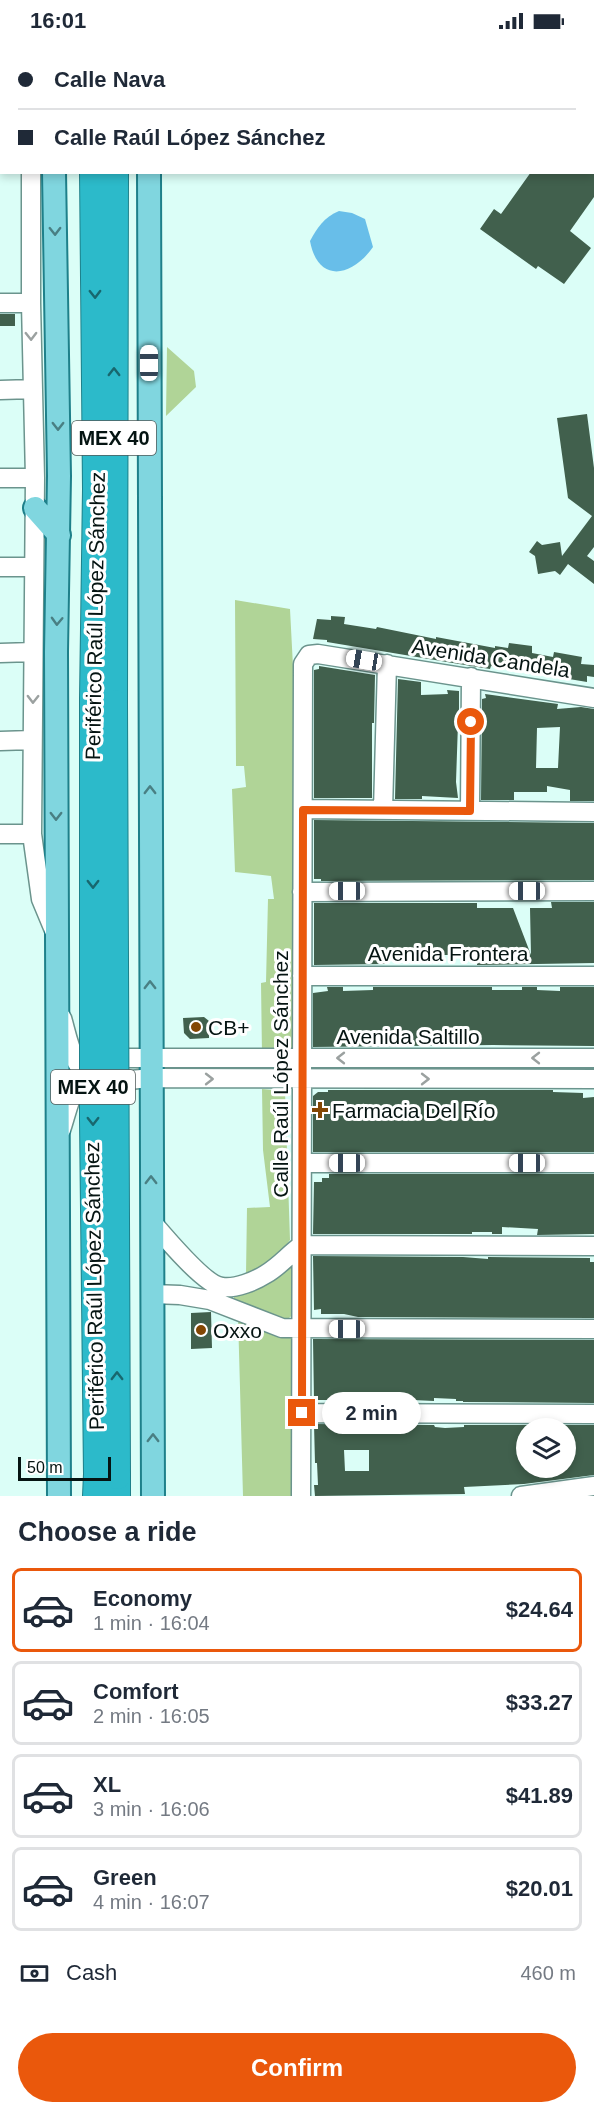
<!DOCTYPE html>
<html lang="en">
<head>
<meta charset="utf-8">
<style>
	body { margin:0; font-family:Arial,sans-serif; background:#f6f6f7; color:#1f2937; height:100vh; display:flex; flex-direction:column; font-size:22px; white-space:nowrap }
	* { box-sizing:border-box; margin:0 }
	p { font-size:20px; color:#747a83 }
	.icon { flex:none; width:33px; height:33px; fill:none; stroke:currentColor; stroke-width:2; stroke-linecap:round; stroke-linejoin:round }
	.map { position:relative; height:1454px; overflow:hidden }
	.side { display:flex; flex-direction:column; background:#fff; flex:1 }
	.side>* { flex:none }
	.guide { position:absolute; left:0px; top:0px; width:594px; height:132px; box-shadow:0 3px 9px #0003; display:grid; align-content:center; height:132px; padding:0 18px; background:#fff }
	.tools { position:absolute; left:516px; top:1376px; display:grid; gap:12px }
	.tools a { display:grid; place-items:center; width:60px; height:60px; border-radius:50%; background:#fff; box-shadow:0 3px 9px #0003; font-size:30px }
	.scale { position:absolute; left:18px; bottom:15px; width:93px; box-sizing:border-box; padding-left:6px; border:3px solid #051412; border-top:0; font-size:16px; line-height:21px; white-space:nowrap; color:#051412; -webkit-text-stroke:4px #fff; paint-order:stroke }
	.end { position:absolute; width:27px; height:27px; margin:-14px; border:8px solid #ea580c; background:#fff; box-shadow:0 0 0 3px #fff }
	.from { border-radius:50% }
	.bubble { position:absolute; height:42px; border-radius:21px; background:#fff; box-shadow:0 3px 9px #0003; font-size:20px; font-weight:600; line-height:42px; text-align:center }
	.car { position:absolute; width:18px; height:36px; margin:-18px -9px; border-radius:8px; box-shadow:0 0 4px 2px #0007; background:linear-gradient(#fff 24%,#345 0 40%,#fff 0 76%,#345 0 86%,#fff 0) }
	.guide b { display:flex; align-items:center; gap:21px; height:57px; font-size:22px }
	.guide b+b { border-top:2px solid #e0e1e3 }
	.guide i { width:15px; height:15px; background:#1f2937 }
	ul { padding:0; list-style:none }
	li { display:flex; align-items:center; gap:18px; height:84px; margin:0 12px 9px; padding:0 6px; border:3px solid #e0e1e3; border-radius:9px }
	li div { flex:1 }
	li b { display:block; font-size:22px }
	li em { font-style:normal; font-weight:600 }
	li.active { border-color:#ea580c }
	li>.icon { width:54px; height:54px; stroke-width:1.5 }
	h2 { padding:0 18px; font-size:27px; line-height:72px }
	.pay { display:flex; align-items:center; gap:15px; height:66px; padding:0 18px; font-size:22px }
	.pay p { margin-inline-start:auto }
	.action { display:flex; gap:12px; margin-top:auto; padding:12px 18px }
	.action a { flex:1; height:69px; border-radius:36px; background:#ea580c; color:#fff; font-size:24px; font-weight:600; line-height:69px; text-align:center }
	.status { display:flex; justify-content:space-between; align-items:center; height:42px; padding:0 30px; background:#fff; direction:ltr }
	.status svg { height:16px; fill:currentColor }
	.map>svg:first-child { display:block }
	.green { fill:#b0d497 }
	.water { fill:#68bee9 }
	.building { fill:#41604d; fill-rule:evenodd }
	.lines { fill:none; stroke-linecap:round; stroke-linejoin:round }
	.minor-casing { stroke:#6b948d; stroke-width:21 }
	.major-casing { stroke:#1e808a; stroke-width:26 }
	.highway-casing { stroke:#1e808a; stroke-width:28 }
	.minor { stroke:#fff; stroke-width:18 }
	.major { stroke:#80d6df; stroke-width:22 }
	.highway { stroke:#2cbaca; stroke-width:26 }
	.highway-bridge-casing { stroke:#1e808a; stroke-width:28; stroke-linecap:butt }
	.highway-bridge { stroke:#2cbaca; stroke-width:26 }
	.oneway { stroke:#497f83 }
	.oneway2 { stroke:#18676e }
	.oneway3 { stroke:#9ba1a0 }
	.route { stroke:#ea580c; stroke-width:8 }
	.poi-dot { fill:#834603; stroke:#fff; stroke-width:2 }
	.labels { text-anchor:middle; dominant-baseline:central; stroke-width:6; stroke-linejoin:round; paint-order:stroke }
	.shield { fill:#fff; stroke:#505a59; stroke-width:1.5 }
	.shield-label { font-size:20px; font-weight:bold; fill:#051412 }
	.street-label { font-size:21px; fill:#051412; stroke:#fff }
	.poi-label { font-size:21px; fill:#051412; stroke:#fff; text-anchor:start }
</style>
</head>
<body>
<div class="status"><b>16:01</b><svg viewBox="0 0 49 12"><path d="M0 12V9h3v3zM5 12V6h3v6zM10 12V3h3v9zM15 12V0h3v12zM26 1h20v11H26zM47 4h2v5h-2z"/></svg></div>
<div class="map">
<svg width="594" height="1454" viewBox="0 0 594 1454">
	<rect width="100%" height="100%" fill="#dbfef7"/>
	<path class="green" d="M167,305l27,24 2,16 -30,29z
		M235,558l55,9 5,96v344l-4,5h-29l-1,-71 5,-1 2,-83h6l-3,-23 -36,-4 -3,-83 14,-2 -2,-21h-8z
		M262,1047l23,2 5,149 -15,20 -29,15 1,-67 23,-1 -7,-57z
		M291,1218l2,55 -7,5 -52,-20v-7z
		M238,1274l57,19 -3,161h-49z"/>
	<path class="water" d="M339,169l13,2 13,6 8,28c-21,30 -55,37 -63,-6 7,-13 14,-24 29,-30z"/>
	<path class="building" d="M531,130h63v25l-24,34 21,17 -27,36 -26,-18 -2,3 -56,-40 14,-20 7,5z
		M0,272h15v12h-15z
		M587,372l7,54v79l-7,9 7,5v23l-26,-20 -8,11 -5,-4 -17,3 -3,-18 -6,-4 8,-11 5,4 18,-3 2,14 30,-40 -24,-18 -11,-80z
		M331,574l14,1 -1,7 32,5 1,-2 59,12v-2l59,11v-2l13,2 1,-5 23,3v7l21,4 1,-5 28,5 -1,7 13,1v12l-7,-1v6l-96,-16 -1,3 -31,-5 -132,-22v-2l-14,-1 4,-20 14,1z
		M319,624l56,9 -1,48h-2v75h-58v-128l5,-1z
		M398,637l23,3v13l27,-1 -1,-4 12,1v32h-1l-2,59 2,16 -36,-2v3h-27z
		M485,652l73,10 -1,5 24,-2 13,2v92h-24v-11l-23,-4v6h-33v8h-33l1,-101 4,-1zM560,685l-2,41h-22l1,-40z
		M314,778l280,3v57l-273,1v-2h-7z
		M551,860h43v61l-117,2v-10h-45v8h-14v-9l-31,1v9l-73,1v-62h163v5h36l18,47 -1,-47h22z
		M327,945h16v4l30,-1v-3h119v3h30v-3h15v3l23,1v-4h34v59l-101,-1 -180,2v-54l15,-2z
		M204,975l5,4v17l-19,1 -6,-6 -1,-15z
		M328,1048h225v2l30,1v5l11,-1v55h-281v-56l5,-4h10z
		M329,1132h265v60l-57,1 1,-6 -36,-2v7h-10v-2h-20v2h-159l1,-52h8v-4h7z
		M313,1214l150,1 25,2v-2l102,1v4h4v56l-236,-1 -14,-3h-23v-5l-7,1z
		M211,1270l1,36 -21,1v-36z
		M313,1297l281,1v63l-131,-1v-1h-7v-2l-22,-1v3l-21,-1h-99z
		M314,1382l120,1 1,2 10,1 19,-1v-2h130v50l-70,9 -60,3 1,7 -150,2 -1,-11h4l-1,-22h-2zM526,1386h40v39h-40zM344,1408h25v21h-24z"/>
	<g class="lines">
		<g class="minor-casing">
			<path id="minor" d="M30,0v2
				M0,80h2
				M31,130v131l4,175 -3,356 9,65 15,36
				M0,261h31
				M0,348l33,-1
				M0,436h35
				M0,525h34
				M0,611l33,-1
				M0,699l32,-1
				M303,767l291,3
				M383,768l4,-146
				M470,769l1,-134
				M0,792h32
				M302,850l292,-1
				M302,934h292
				M62,976c6,20 11,57 37,62 12,3 38,-1 52,-2l443,1
				M61,1088c8,-25 14,-56 35,-72h498
				M302,1121h292
				M152,1180c12,14 53,63 70,65 14,2 33,-6 44,-13 14,-8 23,-20 36,-29l292,1
				M152,1252l28,1 30,5 72,28 312,1
				M302,1371l292,1
				M301,1454l2,-832 6,-9 9,-1 276,44
				M521,1454l73,-10"/>
		</g>
		<g class="major-casing">
			<path id="major" d="M148,0v2
				M55,2v-2
				M54,130l5,304 -3,176 3,844
				M149,130l4,1324
				M35,466l24,27"/>
		</g>
		<g class="highway-casing">
			<path id="highway" d="M92,0v2
				M115,2v-2
				M93,657l3,-210 -3,-317
				M114,661l1,-531
				M117,1434v20
				M96,1454l1,-22"/>
		</g>
		<use href="#minor" class="minor"/>
		<use href="#major" class="major"/>
		<use href="#highway" class="highway"/>
		<g class="highway-bridge-casing">
			<path id="highway-bridge" d="M93,657v421l4,354
				M114,661l3,773"/>
		</g>
		<use href="#highway-bridge" class="highway-bridge"/>
	</g>
	<defs><path id="oneway-chevron" d="M-2-3.5L2.5 0L-2 3.5" fill="none" stroke-width="1.6" stroke-linecap="round" stroke-linejoin="round" transform="scale(1.5)"/></defs>
	<g class="oneway">
		<use href="#oneway-chevron" transform="translate(55 189) rotate(89)"/>
		<use href="#oneway-chevron" transform="translate(58 384) rotate(90)"/>
		<use href="#oneway-chevron" transform="translate(57 579) rotate(92)"/>
		<use href="#oneway-chevron" transform="translate(150 748) rotate(-90)"/>
		<use href="#oneway-chevron" transform="translate(56 774) rotate(90)"/>
		<use href="#oneway-chevron" transform="translate(150 943) rotate(-90)"/>
		<use href="#oneway-chevron" transform="translate(151 1138) rotate(-90)"/>
		<use href="#oneway-chevron" transform="translate(153 1396) rotate(-90)"/>
	</g>
	<g class="oneway2">
		<use href="#oneway-chevron" transform="translate(95 252) rotate(89)"/>
		<use href="#oneway-chevron" transform="translate(114 330) rotate(-90)"/>
		<use href="#oneway-chevron" transform="translate(93 842) rotate(90)"/>
		<use href="#oneway-chevron" transform="translate(93 1079) rotate(90)"/>
		<use href="#oneway-chevron" transform="translate(117 1334) rotate(-90)"/>
	</g>
	<g class="oneway3">
		<use href="#oneway-chevron" transform="translate(31 294) rotate(89)"/>
		<use href="#oneway-chevron" transform="translate(33 657) rotate(91)"/>
		<use href="#oneway-chevron" transform="translate(341 1016) rotate(180)"/>
		<use href="#oneway-chevron" transform="translate(536 1016) rotate(180)"/>
		<use href="#oneway-chevron" transform="translate(209 1037)"/>
		<use href="#oneway-chevron" transform="translate(425 1037)"/>
	</g>
	<g class="lines">
		<path class="route" d="M302,1371l1,-603 167,1 1,-89"/>
	</g>
	<g class="poi-dot">
		<circle cx="196" cy="985" r="6"/>
		<path d="M317 1059h6v6h6v6h-6v6h-6v-6h-6v-6h6z"/>
		<circle cx="201" cy="1288" r="6"/>
	</g>
	<g class="labels">
		<g class="shield">
			<rect x="72" y="379" width="84" height="34" rx="4.5"/>
			<rect x="51" y="1028" width="84" height="34" rx="4.5"/>
		</g>
		<g class="shield-label">
			<text x="114" y="396">MEX 40</text>
			<text x="93" y="1045">MEX 40</text>
		</g>
		<g class="street-label">
			<text transform="translate(95 574) rotate(-89)">Periférico Raúl López Sánchez</text>
			<text transform="translate(491 616) rotate(9)">Avenida Candela</text>
			<text x="448" y="911">Avenida Frontera</text>
			<text x="408" y="994">Avenida Saltillo</text>
			<text transform="translate(280 1032) rotate(-90)">Calle Raúl López Sánchez</text>
			<text transform="translate(94 1244) rotate(-91)">Periférico Raúl López Sánchez</text>
		</g>
		<g class="poi-label">
			<text x="208" y="985">CB+</text>
			<text x="332" y="1068">Farmacia Del Río</text>
			<text x="213" y="1288">Oxxo</text>
		</g>
	</g>
</svg>
<div class="tools">
<a><svg class="icon" aria-label="layers" viewBox="0 0 24 24"><path d="M12 4l9 5-9 5-9-5zM3 14l9 5 9-5"/></svg></a>
</div>
<div class="scale">50 m</div>
<i class="end from" style="left:471px;top:680px"></i>
<i class="end" style="left:302px;top:1371px"></i>
<div class="bubble" style="left:322px;top:1350px;width:99px">2 min</div>
<i class="car" style="left:149px;top:321px;rotate:0deg"></i>
<i class="car" style="left:364px;top:618px;rotate:279deg"></i>
<i class="car" style="left:347px;top:849px;rotate:270deg"></i>
<i class="car" style="left:527px;top:849px;rotate:270deg"></i>
<i class="car" style="left:347px;top:1121px;rotate:270deg"></i>
<i class="car" style="left:527px;top:1121px;rotate:270deg"></i>
<i class="car" style="left:347px;top:1287px;rotate:270deg"></i>
<div class="guide">
<b><i class="from"></i>Calle Nava</b>
<b><i></i>Calle Raúl López Sánchez</b>
</div>
</div>
<section class="side">
<h2>Choose a ride</h2>
<ul>
<li class="active"><svg class="icon" aria-label="car" viewBox="0 0 24 24"><path d="M5 17H2v-5l4-1 3-4h7l3 4 3 1v5h-3M9 17h6M6 11h13"/><circle cx="7" cy="17" r="2"/><circle cx="17" cy="17" r="2"/></svg><div><b>Economy</b><p>1 min · 16:04</p></div><em>$24.64</em></li>
<li><svg class="icon" aria-label="car" viewBox="0 0 24 24"><path d="M5 17H2v-5l4-1 3-4h7l3 4 3 1v5h-3M9 17h6M6 11h13"/><circle cx="7" cy="17" r="2"/><circle cx="17" cy="17" r="2"/></svg><div><b>Comfort</b><p>2 min · 16:05</p></div><em>$33.27</em></li>
<li><svg class="icon" aria-label="car" viewBox="0 0 24 24"><path d="M5 17H2v-5l4-1 3-4h7l3 4 3 1v5h-3M9 17h6M6 11h13"/><circle cx="7" cy="17" r="2"/><circle cx="17" cy="17" r="2"/></svg><div><b>XL</b><p>3 min · 16:06</p></div><em>$41.89</em></li>
<li><svg class="icon" aria-label="car" viewBox="0 0 24 24"><path d="M5 17H2v-5l4-1 3-4h7l3 4 3 1v5h-3M9 17h6M6 11h13"/><circle cx="7" cy="17" r="2"/><circle cx="17" cy="17" r="2"/></svg><div><b>Green</b><p>4 min · 16:07</p></div><em>$20.01</em></li>
</ul>
<div class="pay"><svg class="icon" aria-label="cash" viewBox="0 0 24 24"><path d="M3 7h18v10H3z"/><circle cx="12" cy="12" r="2"/></svg>Cash<p>460 m</p></div>
<div class="action"><a>Confirm</a></div>
</section>
</body>
</html>
